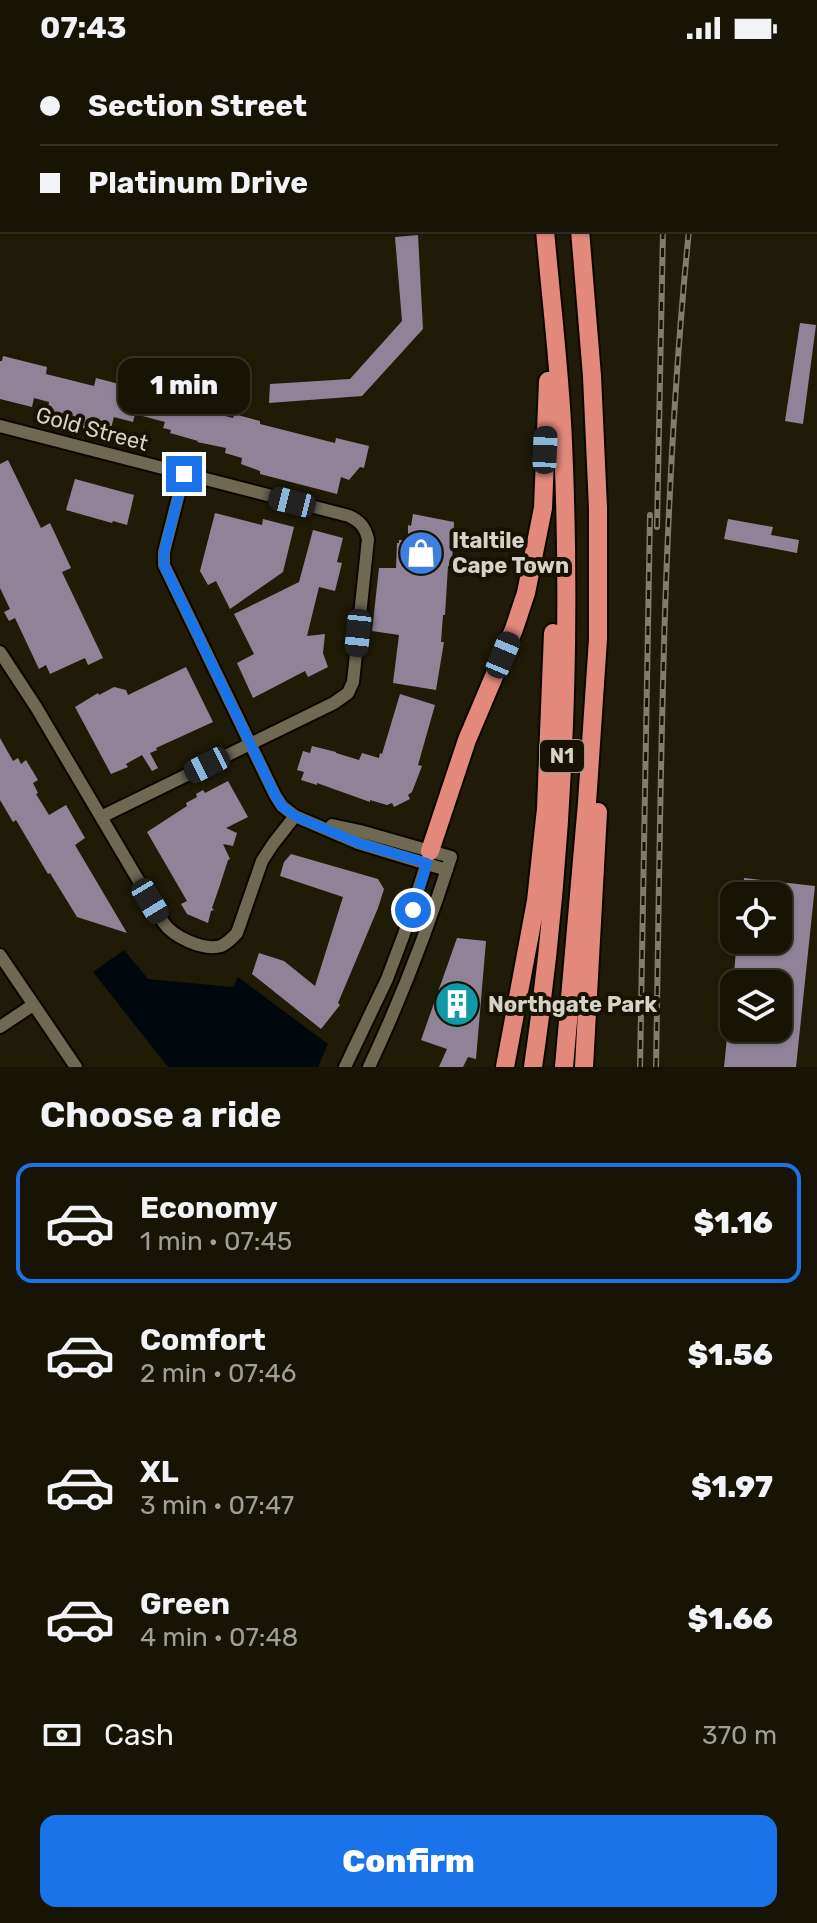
<!DOCTYPE html>
<html lang="en">
<head>
<meta charset="utf-8">
<style>
	body { margin:0; font-family:Rubik,sans-serif; background:#211d0f; color:#f1f3f6; height:100vh; display:flex; flex-direction:column; font-size:30px; white-space:nowrap }
	* { box-sizing:border-box; margin:0 }
	p { font-size:26px; color:#9f9e9a }
	.icon { flex:none; width:44px; height:44px; fill:none; stroke:currentColor; stroke-width:2; stroke-linecap:round; stroke-linejoin:round }
	.map { position:relative; height:1011px; overflow:hidden }
	.sheet { display:flex; flex-direction:column; background:#181405; flex:1 }
	.sheet>* { flex:none }
	.hud { position:absolute; left:0px; top:0px; width:818px; height:176px; box-shadow:0 2px 6px #0004,0 0 0 2px #363327; display:grid; align-content:center; height:176px; padding:0 40px; background:#181405 }
	.fabs { position:absolute; left:720px; top:826px; display:grid; gap:16px }
	.fabs a { display:grid; place-items:center; width:72px; height:72px; border-radius:16px; background:#181405; box-shadow:0 2px 6px #0004,0 0 0 2px #363327; font-size:40px }
	.end { position:absolute; width:36px; height:36px; margin:-18px; border:10px solid #1a73e8; background:#fff; box-shadow:0 0 0 4px #fff }
	.from { border-radius:50% }
	.bubble { position:absolute; height:56px; border-radius:16px; background:#181405; box-shadow:0 2px 6px #0004,0 0 0 2px #363327; font-size:26px; font-weight:800; line-height:56px; text-align:center }
	.car { position:absolute; width:24px; height:48px; margin:-24px -12px; border-radius:10px; box-shadow:0 0 6px 2px #0007; background:linear-gradient(#222 24%,#8ab4d8 0 40%,#222 0 76%,#8ab4d8 0 86%,#222 0) }
	.hud b { display:flex; align-items:center; gap:28px; height:76px; font-size:30px }
	.hud b+b { border-top:2px solid #363327 }
	.hud i { width:20px; height:20px; background:#f1f3f6 }
	ul { padding:0; list-style:none }
	li { display:flex; align-items:center; gap:24px; height:120px; margin:0 16px 12px; padding:0 24px; border:4px solid transparent; border-radius:16px }
	li div { flex:1 }
	li b { display:block; font-size:30px }
	li em { font-style:normal; font-weight:800 }
	li.selected { border-color:#1a73e8 }
	li>.icon { width:72px; height:72px; stroke-width:1.5 }
	h2 { padding:0 40px; font-size:36px; line-height:96px }
	.pay { display:flex; align-items:center; gap:20px; height:88px; padding:0 40px; font-size:30px }
	.pay p { margin-inline-start:auto }
	.action { display:flex; gap:16px; margin-top:auto; padding:16px 40px }
	.action a { flex:1; height:92px; border-radius:16px; background:#1a73e8; color:#fff; font-size:32px; font-weight:800; line-height:92px; text-align:center }
	.status { display:flex; justify-content:space-between; align-items:center; height:56px; padding:0 40px; background:#181405; direction:ltr }
	.status svg { height:22px; fill:currentColor }
	.map>svg:first-child { display:block }
	.water { fill:#00080e }
	.building { fill:#908398 }
	.lines { fill:none; stroke-linecap:round; stroke-linejoin:round }
	.minor-casing { stroke:#0a0600; stroke-width:16 }
	.highway-casing { stroke:#0a0600; stroke-width:22 }
	.minor { stroke:#6f6952; stroke-width:12 }
	.highway { stroke:#e3897c; stroke-width:18 }
	.rail-casing { stroke:#817d6d; stroke-width:6 }
	.rail { stroke:#171201; stroke-width:3; stroke-dasharray:9; stroke-linecap:butt }
	.route { stroke:#1a73e8; stroke-width:10 }
	.labels { text-anchor:middle; dominant-baseline:central; stroke-width:8; stroke-linejoin:round; paint-order:stroke }
	.shield { fill:#171201; stroke:#9c988b; stroke-width:2 }
	.shield-label { font-size:20px; font-weight:bold; fill:#d5d2c6 }
	.street-label { font-size:22px; fill:#d5d2c6; stroke:#171201 }
	.poi-label { font-size:22px; font-weight:bold; fill:#d5d2c6; stroke:#171201; text-anchor:start }
</style>
</head>
<body>
<div class="status"><b>07:43</b><svg viewBox="0 0 49 12"><path d="M0 12V9h3v3zM5 12V6h3v6zM10 12V3h3v9zM15 12V0h3v12zM26 1h20v11H26zM47 4h2v5h-2z"/></svg></div>
<div class="map">
<svg width="817" height="1011" viewBox="0 0 817 1011">
	<rect width="100%" height="100%" fill="#201b07"/>
	<path class="water" d="M124,894l24,29 85,8 5,-10 90,67 -10,23h-150l-75,-95z"/>
	<path class="building" d="M418,179l5,94 -61,67 -93,7 1,-19 80,-5 52,-58 -7,-84z
		M800,267l16,2 -13,99 -18,-3z
		M3,300l44,11 -1,7 48,12 2,-8 46,12 -3,9 19,4 1,-4 74,19 1,-4 26,7v3l75,19 1,-5 33,8 -5,22 -4,-1 -11,13 -8,-3 -4,17 -77,-20v-3l-19,-7 1,-6 -17,-5 1,-5 -29,-6 1,-1 -28,-8 1,-3 -8,-2 2,-6 -30,-8 -2,8 -19,-5 -5,18 -27,-7 2,-7 -37,-9 2,-10 -15,-4 -2,9 -32,-8v-38h2z
		M8,404l33,68 9,-5 21,45 -9,4 41,86 -15,7 -3,-7 -35,16 -4,-9 -7,4 -24,-51 -6,3 -5,-9 6,-3 -10,-21v-124z
		M75,423l59,16 -7,30 -14,-4 -1,2 -46,-13z
		M215,457l47,12 1,-6 31,8 -11,45 -53,37 -14,-28 -8,4 -8,-14z
		M413,458l41,8 -2,44h-4l-3,49h-2l-2,27h3l-8,48 -43,-7 6,-48 -27,-4 7,-63h17l1,-25h2v-3h9v-15l3,1z
		M728,463l45,8 -2,8 28,5 -2,13 -73,-14z
		M313,474l30,8 -6,24 5,1 -7,28 -16,-4 -12,49 18,-2 -2,19 5,14 -20,10 -3,-6 -52,27 -16,-35 17,-9 -20,-40 65,-32z
		M186,611l27,55 -57,26 1,2 -7,3 8,15 -6,3 -10,-16 -16,9 2,3 -17,7 -36,-67 23,-14 1,2 15,-8 12,3 2,5z
		M400,638l35,11 -17,60 4,1 -10,26 -4,3 2,4 -16,8 -2,-4 -5,2 -17,-5v2l-53,-19v2l-16,-5 3,-8 -7,-2 6,-19 7,2 2,-7 24,6v1l23,7 3,-7 17,5 1,-5 2,1z
		M0,682l13,23 5,-3 3,6 5,-4 12,20 -5,3 5,10 -2,1 13,21 17,-10 19,33 -10,7 52,88 -50,-16 -27,-44 -2,1 -32,-54 -3,2 -13,-22z
		M228,725l20,36 -22,11 11,5 -4,13 -10,-2 7,15 -2,1 -8,25 -8,23 2,2 -3,1 -3,12 -21,-9 -6,-10 6,-3 -40,-69 40,-26 -1,-3 11,-6 -1,-3 7,-4 2,3z
		M291,798l87,25 6,10 -6,19 -40,95 2,2 -19,24 -69,-55 7,-21 25,8 31,25 28,-89 -63,-21 4,-14z
		M744,822l71,8 -19,181h-72l4,-39h50v-44h-45l4,-44h41v-44h-36z
		M457,882l29,3 -10,118 -8,-2 -5,10h-24l8,-18 -26,-9z"/>
	<g class="lines">
		<g class="minor-casing">
			<path id="minor" d="M0,370l349,90c11,5 16,11 19,23l-15,143 -5,11 -14,10 -233,114
				M184,418l-20,78v13l111,230 7,11 13,10 63,27 89,27
				M0,596l36,55 127,215c10,15 40,29 58,24 7,-3 11,-8 16,-13l25,-72 11,-17 22,-28
				M332,769l28,6 91,26c-23,72 -50,142 -82,210
				M0,899l76,112
				M0,971l33,-22
				M345,1011l42,-88 17,-45 24,-75"/>
		</g>
		<g class="highway-casing">
			<path id="highway" d="M521,0v2
				M558,0v2
				M430,795l37,-111 47,-111 12,-36 17,-85 5,-127
				M505,1011l31,-166 10,-92 7,-176
				M533,1011c30,-206 39,-417 30,-625 -3,-71 -12,-142 -18,-212
				M564,1011l23,-264 11,-164v-131l-6,-132 -12,-146
				M584,1011l14,-255"/>
		</g>
		<use href="#minor" class="minor"/>
		<use href="#highway" class="highway"/>
		<g class="rail-casing">
			<path id="rail" d="M660,2v-2
				M700,2l1,-2
				M723,2v-2
				M657,471l6,-297
				M640,1011l10,-552
				M656,1011c5,-279 5,-559 33,-837"/>
		</g>
		<use href="#rail" class="rail"/>
	</g>
	<g class="lines">
		<path class="route" d="M184,418l-20,78v13l111,230 7,11 13,10 63,27 69,20 -14,47"/>
	</g>
	<defs>
		<g id="shop-disc" transform="scale(2.3)"><circle r="9.5" fill="#3f7fe0" stroke="#171201"/><path d="M-5-2.5h2.3a2.7 3.5 0 0 1 5.4 0H5L5.5 6h-11ZM-1.5-2.5h3a1.5 2.3 0 0 0-3 0Z" fill="#fff"/></g>
		<g id="building-disc" transform="scale(2.3)"><circle r="9.5" fill="#0f9aa8" stroke="#171201"/><path d="M-4-6H4V6H1V3H-1V6H-4ZM-2.5-4.3h1.7v1.8h-1.7ZM.8-4.3h1.7v1.8H.8ZM-2.5-1h1.7V.8h-1.7ZM.8-1h1.7V.8H.8Z" fill="#fff"/></g>
	</defs>
	<g fill-rule="evenodd">
		<use href="#shop-disc" x="421" y="497"/>
		<use href="#building-disc" x="457" y="948"/>
	</g>
	<g class="labels">
		<rect class="shield" x="540" y="684" width="44" height="32" rx="6"/>
		<g class="shield-label">
			<text x="562" y="700">N1</text>
		</g>
		<g class="street-label">
			<text transform="translate(92 373) rotate(15)">Gold Street</text>
		</g>
		<g class="poi-label">
			<text x="452" y="484">Italtile<tspan x="452" dy="25">Cape Town</tspan></text>
			<text x="488" y="948">Northgate Park</text>
		</g>
	</g>
</svg>
<div class="fabs">
<a><svg class="icon" aria-label="locate" viewBox="0 0 24 24"><circle cx="12" cy="12" r="6"/><path d="M12 2v4M12 18v4M2 12h4M18 12h4"/></svg></a>
<a><svg class="icon" aria-label="layers" viewBox="0 0 24 24"><path d="M12 4l9 5-9 5-9-5zM3 14l9 5 9-5"/></svg></a>
</div>
<i class="end from" style="left:413px;top:854px"></i>
<i class="end" style="left:184px;top:418px"></i>
<div class="bubble" style="left:118px;top:302px;width:132px">1 min</div>
<i class="car" style="left:545px;top:394px;rotate:2deg"></i>
<i class="car" style="left:292px;top:446px;rotate:284deg"></i>
<i class="car" style="left:358px;top:577px;rotate:186deg"></i>
<i class="car" style="left:503px;top:599px;rotate:23deg"></i>
<i class="car" style="left:207px;top:709px;rotate:243deg"></i>
<i class="car" style="left:150px;top:845px;rotate:149deg"></i>
<div class="hud">
<b><i class="from"></i>Section Street</b>
<b><i></i>Platinum Drive</b>
</div>
</div>
<section class="sheet">
<h2>Choose a ride</h2>
<ul>
<li class="selected"><svg class="icon" aria-label="car" viewBox="0 0 24 24"><path d="M5 17H2v-5l4-1 3-4h7l3 4 3 1v5h-3M9 17h6M6 11h13"/><circle cx="7" cy="17" r="2"/><circle cx="17" cy="17" r="2"/></svg><div><b>Economy</b><p>1 min · 07:45</p></div><em>$1.16</em></li>
<li><svg class="icon" aria-label="car" viewBox="0 0 24 24"><path d="M5 17H2v-5l4-1 3-4h7l3 4 3 1v5h-3M9 17h6M6 11h13"/><circle cx="7" cy="17" r="2"/><circle cx="17" cy="17" r="2"/></svg><div><b>Comfort</b><p>2 min · 07:46</p></div><em>$1.56</em></li>
<li><svg class="icon" aria-label="car" viewBox="0 0 24 24"><path d="M5 17H2v-5l4-1 3-4h7l3 4 3 1v5h-3M9 17h6M6 11h13"/><circle cx="7" cy="17" r="2"/><circle cx="17" cy="17" r="2"/></svg><div><b>XL</b><p>3 min · 07:47</p></div><em>$1.97</em></li>
<li><svg class="icon" aria-label="car" viewBox="0 0 24 24"><path d="M5 17H2v-5l4-1 3-4h7l3 4 3 1v5h-3M9 17h6M6 11h13"/><circle cx="7" cy="17" r="2"/><circle cx="17" cy="17" r="2"/></svg><div><b>Green</b><p>4 min · 07:48</p></div><em>$1.66</em></li>
</ul>
<div class="pay"><svg class="icon" aria-label="cash" viewBox="0 0 24 24"><path d="M3 7h18v10H3z"/><circle cx="12" cy="12" r="2"/></svg>Cash<p>370 m</p></div>
<div class="action"><a>Confirm</a></div>
</section>
</body>
</html>
